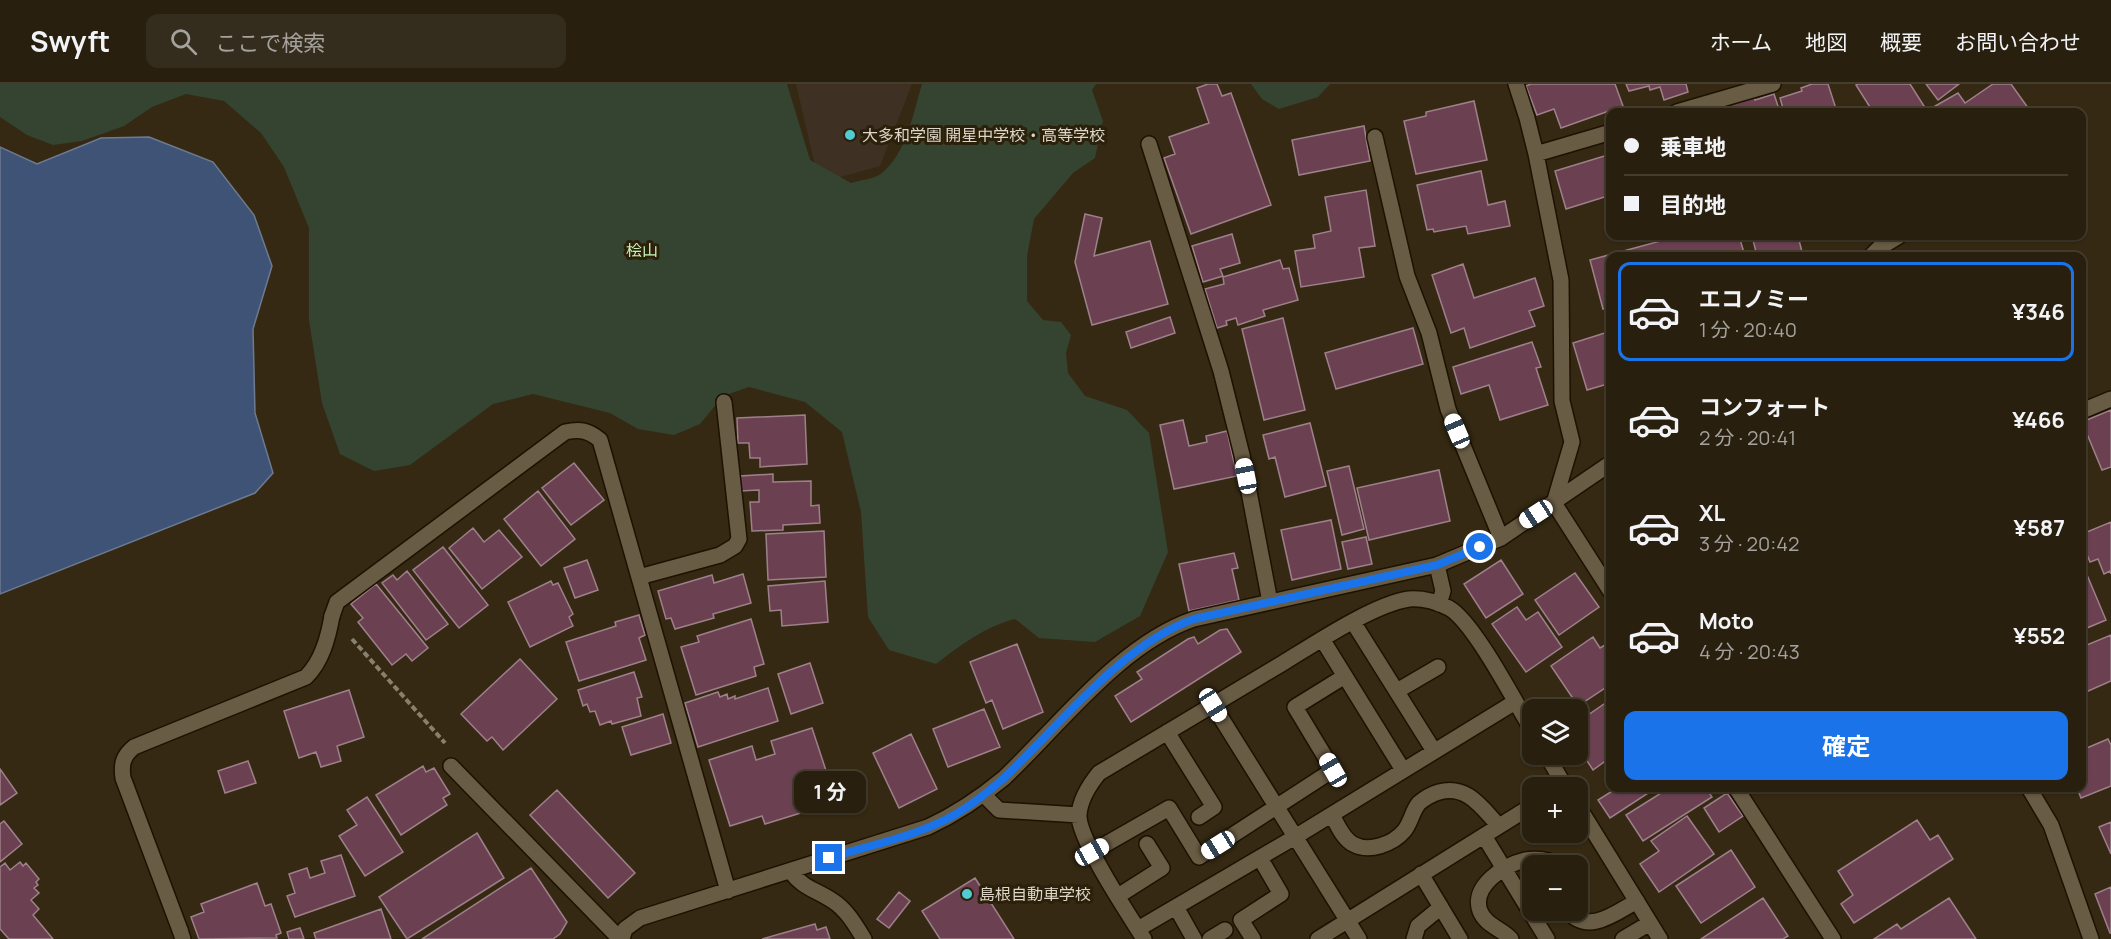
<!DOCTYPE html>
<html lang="ja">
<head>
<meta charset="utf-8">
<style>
	body { margin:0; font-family:Manrope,"Noto Sans JP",sans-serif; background:#342c1c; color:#f1f3f6; height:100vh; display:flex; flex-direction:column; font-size:22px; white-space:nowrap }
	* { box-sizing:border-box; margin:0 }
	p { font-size:20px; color:#a5a29e }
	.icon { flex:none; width:33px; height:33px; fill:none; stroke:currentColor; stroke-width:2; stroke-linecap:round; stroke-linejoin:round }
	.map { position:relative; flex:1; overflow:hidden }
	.sheet { position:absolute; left:1606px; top:168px; width:480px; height:540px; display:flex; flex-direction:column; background:#281f0e; border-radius:12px; box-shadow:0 2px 4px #0004,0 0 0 2px #443d2e }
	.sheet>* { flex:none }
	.guide { position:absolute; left:1606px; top:24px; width:480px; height:132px; border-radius:12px; box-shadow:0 2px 4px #0004,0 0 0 2px #443d2e; display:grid; align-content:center; height:132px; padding:0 18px; background:#281f0e }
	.controls { position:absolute; left:1522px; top:615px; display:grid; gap:12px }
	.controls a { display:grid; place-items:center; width:66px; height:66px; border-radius:12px; background:#281f0e; box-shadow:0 2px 4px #0004,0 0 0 2px #443d2e; font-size:30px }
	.end { position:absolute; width:27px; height:27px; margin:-14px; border:8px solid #1a73e8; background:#fff; box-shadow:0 0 0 3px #fff }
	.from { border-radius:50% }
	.bubble { position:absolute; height:42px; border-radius:12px; background:#281f0e; box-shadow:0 2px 4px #0004,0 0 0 2px #443d2e; font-size:20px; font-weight:700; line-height:42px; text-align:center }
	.car { position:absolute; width:18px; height:36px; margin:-18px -9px; border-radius:8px; box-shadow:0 0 4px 2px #0007; background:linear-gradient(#fff 24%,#345 0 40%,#fff 0 76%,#345 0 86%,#fff 0) }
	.guide b { display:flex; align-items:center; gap:21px; height:57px; font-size:22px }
	.guide b+b { border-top:2px solid #443d2e }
	.guide i { width:15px; height:15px; background:#f1f3f6 }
	ul { padding:10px 0 0; list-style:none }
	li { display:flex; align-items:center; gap:18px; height:99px; margin:0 12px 9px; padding:0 6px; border:3px solid transparent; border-radius:12px }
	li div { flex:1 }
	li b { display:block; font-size:22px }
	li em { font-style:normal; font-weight:700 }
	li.active { border-color:#1a73e8 }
	li>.icon { width:54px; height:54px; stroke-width:1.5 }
	.primary-button { display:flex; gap:12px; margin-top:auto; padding:12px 18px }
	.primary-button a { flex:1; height:69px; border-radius:12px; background:#1a73e8; color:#fff; font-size:24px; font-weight:700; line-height:69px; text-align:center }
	header { display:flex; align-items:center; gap:36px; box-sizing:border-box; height:84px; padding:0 30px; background:#281f0e; border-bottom:2px solid #443d2e }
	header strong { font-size:28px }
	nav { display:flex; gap:33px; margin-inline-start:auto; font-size:21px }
	.search { width:420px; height:54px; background:#342c1c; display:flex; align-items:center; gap:15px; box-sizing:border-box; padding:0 21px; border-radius:12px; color:#a5a29e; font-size:22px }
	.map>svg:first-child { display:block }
	.education { fill:#3e3022 }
	.green { fill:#344430 }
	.water { fill:#3e5376; stroke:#6e7a8f; stroke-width:1.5 }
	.building { fill:#6b4152; stroke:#9e808b; stroke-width:1.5 }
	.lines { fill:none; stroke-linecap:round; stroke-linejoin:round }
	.service-casing { stroke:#1d1200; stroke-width:18 }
	.minor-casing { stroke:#1d1200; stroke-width:18 }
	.path { stroke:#887f6d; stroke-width:4; stroke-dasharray:6 3; stroke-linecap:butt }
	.service { stroke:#695c44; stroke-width:15 }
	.minor { stroke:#695c44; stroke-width:15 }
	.route { stroke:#1a73e8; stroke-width:8 }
	.poi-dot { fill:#51ccd2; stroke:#2b2009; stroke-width:2 }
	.labels { text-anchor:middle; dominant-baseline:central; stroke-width:6; stroke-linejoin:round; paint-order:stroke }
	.poi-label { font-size:16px; fill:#ddd6c9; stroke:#2b2009; text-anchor:start }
	.park-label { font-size:16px; fill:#c5f3b7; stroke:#2b2009 }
</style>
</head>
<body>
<header>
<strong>Swyft</strong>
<div class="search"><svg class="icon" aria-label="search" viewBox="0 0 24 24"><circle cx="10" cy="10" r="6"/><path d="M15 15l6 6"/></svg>ここで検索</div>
<nav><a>ホーム</a><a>地図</a><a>概要</a><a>お問い合わせ</a></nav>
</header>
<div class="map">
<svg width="2111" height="855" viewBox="0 0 2111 855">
	<rect width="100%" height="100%" fill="#352913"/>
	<path class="education" d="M796,0h116l-32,82 -61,17z"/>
	<path class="green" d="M0,0h787l23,76 41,23c9,-3 24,-4 31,-10 25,-21 31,-59 40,-89h174l-4,6 11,31 -8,37 -22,15 -39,46 -7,37v45l16,19 18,2 10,13 -5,18 2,20 17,23 42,14 22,23 19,119 -28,64 -45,26 -56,-4 -24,-19c-31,8 -54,26 -79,45l-47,-14 -21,-33 -7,-105 -19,-80 -37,-30 -56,-15 -26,9 -23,28 -26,11 -36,-6 -28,-16 -77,-19 -40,10 -83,61 -36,6 -34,-17 -18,-51 -13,-83v-92l-25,-61 -23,-34 -37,-32 -38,-7 -34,13 -28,19 -42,15 -29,4 -26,-10 -27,-18z
		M1251,0h79l-12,13 -39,12 -17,-10z"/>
	<path class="water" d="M149,53l64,25 41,53 18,51 -19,63 2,84 18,60 -18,20 -255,101v-447l37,17 64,-26z"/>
	<path class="building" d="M1208,0h9l5,12 9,-3 40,112 -80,29 -27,-76 11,-4 -6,-17 40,-14 -12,-35z
		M1531,0h84l8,22 -62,22 -7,-19 -17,6 -11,-29z
		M1626,0h60l2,8 -24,8 -4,-13 -10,3 -1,-4 -20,5z
		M1812,0h16l9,28h-53l-4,-14 22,-7 -1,-3z
		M1858,0h52l14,22 -10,6h-41l-17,-27z
		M1926,0h33l-21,16z
		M1993,0h18l20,28h-98l-3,-3 28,-16 7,10z
		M1753,10l2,6 19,-6 6,18h-62l2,-3 6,-2 -1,-4z
		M1474,17l13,59 -71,14 -12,-53 22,-5v-4z
		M1364,42l6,35 -71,14 -7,-35z
		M1611,70v41l-45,14 -11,-38z
		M1481,87l7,34 17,-4 5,25 -42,8 -2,-8 -32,6 -1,-3 -6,1 -10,-45z
		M1366,106l9,56 -16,2 5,29 -63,10 -6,-36 20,-3 -2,-13 18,-4 -6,-34z
		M1085,130l17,4 -8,38 56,-15 18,63 -76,21 -17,-63z
		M1232,150l8,29 -20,6 3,7 -20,6 -11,-36z
		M1679,152h60l6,20h-134v50l-8,3 -13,-49z
		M1752,152h46l5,20h-46z
		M1280,176l3,9 6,-1 9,32 -35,10 2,6 -27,9 -2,-7 -10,3 1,4 -10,3 -12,-39 19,-5 -1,-7z
		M1463,180l11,34 61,-20 9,28 -15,5 6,15 -65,22 -6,-20 -13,5 -19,-58z
		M1170,233l5,16 -44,15 -5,-16z
		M1283,234l22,92 -41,10 -22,-91z
		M1413,244l10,36 -87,25 -11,-36z
		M1611,247v52l-24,7 -14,-47z
		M1532,258l9,25 -5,1 12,37 -48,15 -11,-35 -28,9 -8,-27z
		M2111,326v57l-9,3 -20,-48z
		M805,331l2,49 -47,3v-9h-10l-1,-15h-11l-1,-25z
		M1183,336l6,26 18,-4 -1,-6 21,-5 10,45 -63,13 -14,-64z
		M1310,339l16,63 -41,11 -10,-40 -6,2 -6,-24z
		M574,379l30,37 -33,25 -29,-37z
		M1349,382l15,63 -22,6 -15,-64z
		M1439,386l11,51 -81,19 -12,-52z
		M773,390v8l38,-1v25l8,-1 1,18 -37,2v5l-31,1 -2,-29h9v-12l-19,1v-15z
		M538,407l37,48 -34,27 -37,-47z
		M1331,436l10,49 -49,11 -11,-50z
		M2111,438v52l-1,-3 -6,3 -6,-15 -8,3 -8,-20v-8z
		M473,444l11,14 15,-12 23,27 -40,32 -33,-41z
		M824,447l2,46 -58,3 -2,-46z
		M1366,453l6,27 -24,5 -6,-27z
		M443,463l45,58 -29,23 -46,-58z
		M1234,469l4,15 -6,1 7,31 -50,11 -10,-47z
		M587,476l11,30 -23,8 -11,-30z
		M1501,476l22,34 -37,24 -22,-34z
		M2082,479l24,57 -24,10z
		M407,487l41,53 -22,16 -44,-57 11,-8 4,5z
		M1575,489l24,34 -40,28 -24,-35z
		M743,490l8,29 -38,11 1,4 -39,11 -4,-11 -5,1 -8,-28 54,-16 2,8z
		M551,497l2,4 5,-2 15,31 -4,3 4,9 -43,21 -22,-45z
		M825,497l3,41 -46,4 -1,-16 -11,1 -2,-25z
		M376,500l52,64 -16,13 -6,-7 -14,11 -34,-43 5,-4 -12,-14z
		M1517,523l9,13 12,-8 24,35 -36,25 -34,-48z
		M639,531l6,20 -6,3 7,22 -67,21 -13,-39 50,-16 -1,-4z
		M751,535l13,45 -10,3 2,9 -60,19 -15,-48 18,-5 -2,-6z
		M1227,545l14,23 -110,70 -16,-26 27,-17 -5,-7 51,-33 6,-2 4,7 22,-14z
		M2111,551v46l-25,11 -4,-10v-35z
		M1593,553l7,11 5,-3 6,9v30l-33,22 -27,-40z
		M1017,560l26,68 -40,17 -11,-29 -6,3 -16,-41z
		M520,575l37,40 -54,51 -11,-13 -5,4 -26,-27z
		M810,579l13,40 -32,11 -13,-40z
		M634,588l8,25 -5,1 4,18 -29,8 -1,-3 -11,4 -5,-14 -5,1 -3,-8 -4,2 -5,-16z
		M768,604l10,33 -80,26 -13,-44 33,-11 2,5 7,-3 1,5 7,-3v3z
		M349,606l15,47 -27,9 4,15 -20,6 -5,-15 -17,6 -15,-47z
		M1604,620l4,7 3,-2v48l-18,13 -15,-23v-25z
		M984,625l16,38 -52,20 -15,-38z
		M663,630l8,29 -40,12 -9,-28z
		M812,644l21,64 -32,10 3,10 -39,12 -3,-8 -32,10 -21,-66 43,-14 4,14 19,-6 -4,-13z
		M911,650l26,55 -38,19 -26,-55z
		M2108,655l3,6v41l-30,12 -4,-10h5v-38z
		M248,677l8,22 -31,10 -7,-22z
		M423,682l3,6 8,-4 16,26 -7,4 4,7 -46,30 -25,-40z
		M0,685l17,24 -17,12z
		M1617,704h39l-46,30 -12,-18z
		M1669,704h21l2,3 5,-3h9l6,9 -69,44 -17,-26z
		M557,706l78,83 -27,25 -78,-83z
		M1727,709l16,23 -24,16 -15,-24z
		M367,713l36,55 -38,24 -26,-40 18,-11 -10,-15z
		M1687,732l27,38 -55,38 -19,-28 19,-13 -8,-10z
		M1917,736l13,20 8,-5 15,24 -99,64 -13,-19 12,-9 -15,-24z
		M4,737l18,23 -22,18v-38z
		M2111,738v32l-12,-27z
		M477,749l27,45 -97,61 -28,-42z
		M1731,766l24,37 -54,36 -25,-37z
		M341,771l14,41 -60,21 -8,-21 8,-3 -6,-19 18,-6 3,10 15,-5 -4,-12z
		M20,778l3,4 3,-3 13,16 -3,3 2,3 -4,3 5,5 -8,7 8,9 -6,6 20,24h-44l-9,-10v-62l5,-4 5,7z
		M531,784l36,54 -7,12 -7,5h-131z
		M975,794l39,61h-74l-18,-28z
		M257,799l8,23 6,-2 10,29 -5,2 1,3 -78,1 -8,-22 13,-5 -3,-8z
		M2111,803v46h-1l-15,-39z
		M899,808l11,9 -21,27 -12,-9z
		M1763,814l25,38 -5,3h-82z
		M1949,814l27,41h-102l23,-15 4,5z
		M381,825l10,30h-75l-2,-6z
		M815,840l2,6 9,-3 4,12h-68z
		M300,844l4,11h-15l-2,-7z"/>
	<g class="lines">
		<g class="service-casing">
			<path id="service" d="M1437,481l6,26 -4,13
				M1353,538l81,129
				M1322,555l81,131
				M1397,607l41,-24
				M1213,621l146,234
				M1167,648l47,75 -15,10
				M1546,670l20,34
				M984,711l15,15 80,5
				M1578,722l82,133
				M1332,731c5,9 11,24 21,29 16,9 40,0 51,-13 7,-8 8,-20 15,-28 6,-5 13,-9 20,-11 28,-8 43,16 60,34
				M1484,752l63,103
				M1092,768l77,-44 30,49 134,-87 -38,-63 50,-31
				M1421,790l39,65
				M1118,812l44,-28 -15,-24
				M1176,823l18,32
				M1567,826c21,26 48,3 70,-9
				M1138,845l157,-92 220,-135
				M180,846l-57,-152c-2,-14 0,-22 11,-31l172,-70c16,-16 22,-39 26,-61
				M1144,855c-15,-24 -66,-100 -65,-124 1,-15 11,-31 20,-42 61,-37 123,-73 184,-110 31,-19 91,-59 126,-64 14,-1 28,3 40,9 25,14 67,96 84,124
				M1210,855l15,-9
				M1253,855l-12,-19 40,-26 -21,-36
				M1318,855l215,-134
				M1414,855l4,-13 23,-19
				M1511,855c-10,-11 -25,-13 -31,-28 -9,-25 24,-46 45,-51 8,-1 16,-1 24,1l5,5
				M1623,855l27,-16"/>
		</g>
		<g class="minor-casing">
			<path id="minor" d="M1516,0l11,34 9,36
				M1677,28l96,-28
				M1611,48l-75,22 25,126 1,121 10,41 -18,61 57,89
				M1375,53l32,139 22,57 19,76 53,129
				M1149,60l72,227 21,84 28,147
				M1871,172l8,-8 20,-12
				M2082,327l29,-12
				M639,493l81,-22 15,-9 4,-7 -15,-137
				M332,532l5,-14 228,-170c15,-3 23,-2 35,8l128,451
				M451,682l169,173
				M1736,704l97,151
				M2029,704l22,37 40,114
				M790,787c14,18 25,18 43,30 14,9 23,25 31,38
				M180,846l3,9
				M622,855l3,-10 15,-11 288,-91c28,-13 52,-29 76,-49 56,-53 116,-134 190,-159l243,-54 64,-27 110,-75"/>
		</g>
		<path class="path" d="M352,555l93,104"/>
		<use href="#service" class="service"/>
		<use href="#minor" class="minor"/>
	</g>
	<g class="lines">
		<path class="route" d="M829,774c42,-13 89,-22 127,-44 17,-10 33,-23 48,-36 55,-52 118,-134 190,-159l243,-54 43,-18"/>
	</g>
	<g class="poi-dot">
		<circle cx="850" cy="51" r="6"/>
		<circle cx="967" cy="810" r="6"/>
	</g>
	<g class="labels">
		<g class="poi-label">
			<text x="862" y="51">大多和学園 開星中学校・高等学校</text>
			<text x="979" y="810">島根自動車学校</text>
		</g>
		<g class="park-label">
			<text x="642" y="166">桧山</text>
		</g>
	</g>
</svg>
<div class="controls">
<a><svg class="icon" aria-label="layers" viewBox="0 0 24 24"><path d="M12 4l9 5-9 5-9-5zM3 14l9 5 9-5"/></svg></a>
<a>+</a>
<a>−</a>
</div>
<i class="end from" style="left:1480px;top:463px"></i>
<i class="end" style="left:829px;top:774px"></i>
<div class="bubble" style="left:794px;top:687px;width:72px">1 分</div>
<i class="car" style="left:1457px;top:347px;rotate:337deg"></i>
<i class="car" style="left:1246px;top:392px;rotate:349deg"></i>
<i class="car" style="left:1536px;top:430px;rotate:237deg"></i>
<i class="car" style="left:1213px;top:621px;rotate:148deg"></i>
<i class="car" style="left:1333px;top:686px;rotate:330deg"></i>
<i class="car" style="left:1218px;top:761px;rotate:238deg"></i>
<i class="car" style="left:1092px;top:768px;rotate:61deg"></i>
<div class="guide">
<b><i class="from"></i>乗車地</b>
<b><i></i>目的地</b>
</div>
<section class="sheet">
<ul>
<li class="active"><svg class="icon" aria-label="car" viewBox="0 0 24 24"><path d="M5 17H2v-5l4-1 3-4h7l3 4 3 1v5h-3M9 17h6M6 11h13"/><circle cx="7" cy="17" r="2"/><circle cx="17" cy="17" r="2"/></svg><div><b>エコノミー</b><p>1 分 · 20:40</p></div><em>¥346</em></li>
<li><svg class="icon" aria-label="car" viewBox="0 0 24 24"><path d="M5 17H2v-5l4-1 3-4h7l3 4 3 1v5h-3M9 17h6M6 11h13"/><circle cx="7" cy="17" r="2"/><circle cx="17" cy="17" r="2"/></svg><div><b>コンフォート</b><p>2 分 · 20:41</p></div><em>¥466</em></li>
<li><svg class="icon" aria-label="car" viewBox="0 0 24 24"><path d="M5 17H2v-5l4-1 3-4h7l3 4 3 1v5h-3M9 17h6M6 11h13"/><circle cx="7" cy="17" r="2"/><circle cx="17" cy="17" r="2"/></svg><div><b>XL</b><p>3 分 · 20:42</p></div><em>¥587</em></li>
<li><svg class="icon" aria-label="car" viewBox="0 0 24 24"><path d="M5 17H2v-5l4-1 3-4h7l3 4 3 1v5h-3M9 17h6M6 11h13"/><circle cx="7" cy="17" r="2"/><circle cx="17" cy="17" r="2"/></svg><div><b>Moto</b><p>4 分 · 20:43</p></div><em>¥552</em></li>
</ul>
<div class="primary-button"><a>確定</a></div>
</section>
</div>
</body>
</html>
